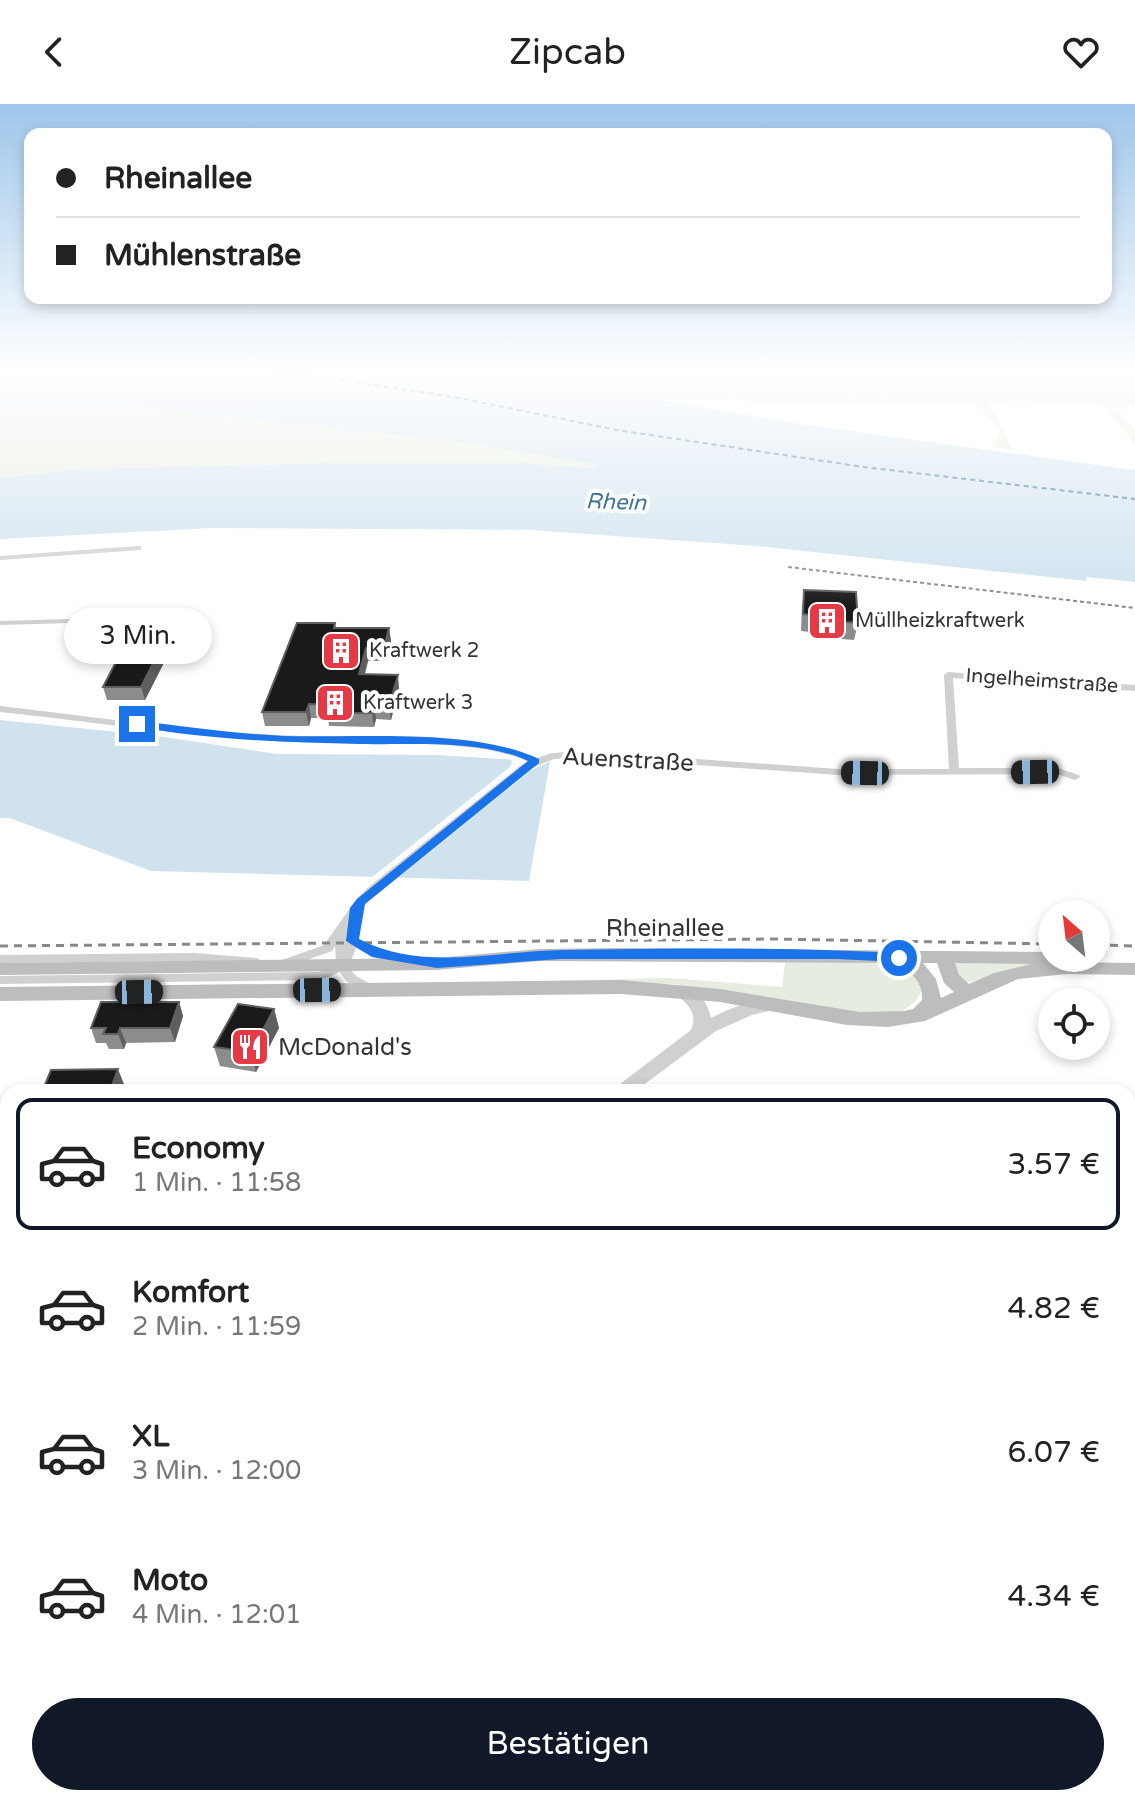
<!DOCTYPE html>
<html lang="de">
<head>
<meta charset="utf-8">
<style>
	body { margin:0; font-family:"Varela Round",sans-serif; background:#f6f6f6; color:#222; height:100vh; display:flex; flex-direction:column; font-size:30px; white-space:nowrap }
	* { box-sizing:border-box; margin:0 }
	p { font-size:26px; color:#767676 }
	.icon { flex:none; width:44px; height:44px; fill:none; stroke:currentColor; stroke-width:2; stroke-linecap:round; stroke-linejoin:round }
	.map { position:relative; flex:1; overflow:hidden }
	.details { position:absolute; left:0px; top:980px; width:1136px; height:722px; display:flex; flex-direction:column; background:#fff; border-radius:24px 24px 0 0; box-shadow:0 4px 12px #0003 }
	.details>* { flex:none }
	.top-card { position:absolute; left:24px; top:24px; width:1088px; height:176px; border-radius:16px; box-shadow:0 4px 12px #0003; display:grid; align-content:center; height:176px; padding:0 32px; background:#fff }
	.needle { width:52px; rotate:332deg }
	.buttons { position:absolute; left:1038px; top:796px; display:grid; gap:16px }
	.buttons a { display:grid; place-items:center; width:72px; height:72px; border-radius:50%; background:#fff; box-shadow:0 4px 12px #0003; font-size:40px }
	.end { position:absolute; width:36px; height:36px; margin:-18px; border:10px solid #1a73e8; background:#fff; box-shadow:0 0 0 4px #fff }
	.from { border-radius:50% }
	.bubble { position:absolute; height:56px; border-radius:28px; background:#fff; box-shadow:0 4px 12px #0003; font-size:26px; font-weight:600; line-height:56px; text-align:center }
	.car { position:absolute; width:24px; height:48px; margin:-24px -12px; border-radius:10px; box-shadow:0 0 6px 2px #0007; background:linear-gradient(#222 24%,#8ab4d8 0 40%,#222 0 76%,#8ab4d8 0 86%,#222 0) }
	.top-card b { display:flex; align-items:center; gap:28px; height:76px; font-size:30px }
	.top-card b+b { border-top:2px solid #e0e0e0 }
	.top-card i { width:20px; height:20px; background:#222 }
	ul { padding:14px 0 0; list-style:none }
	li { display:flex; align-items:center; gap:24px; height:132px; margin:0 16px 12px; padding:0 16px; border:4px solid transparent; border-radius:16px }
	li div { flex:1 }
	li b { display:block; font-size:30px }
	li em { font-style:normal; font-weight:600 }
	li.current { border-color:#111827 }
	li>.icon { width:72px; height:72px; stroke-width:1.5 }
	.cta { display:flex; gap:16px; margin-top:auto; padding:16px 32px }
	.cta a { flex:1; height:92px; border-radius:48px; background:#111827; color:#fff; font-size:32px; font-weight:600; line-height:92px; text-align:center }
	header { display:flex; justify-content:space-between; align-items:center; height:104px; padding:0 32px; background:#fff; font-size:36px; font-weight:600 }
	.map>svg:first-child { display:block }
	.green { fill:#e6ecdf }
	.water { fill:#cfe2ee }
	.pier { fill:#fff }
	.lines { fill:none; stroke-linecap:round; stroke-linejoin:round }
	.ferry { stroke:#3f7597; stroke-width:2; stroke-dasharray:5 4; stroke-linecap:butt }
	.minor { fill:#d0d0d0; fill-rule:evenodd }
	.tertiary { fill:#d0d0d0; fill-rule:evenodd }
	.secondary { fill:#bdbdbd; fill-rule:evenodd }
	.rail-far3 { stroke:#888; stroke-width:2; stroke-dasharray:4 3; stroke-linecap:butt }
	.rail-far2 { stroke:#888; stroke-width:3; stroke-dasharray:8 6; stroke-linecap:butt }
	.rail-far1 { stroke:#888; stroke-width:4; stroke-dasharray:10 8; stroke-linecap:butt }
	.rail { stroke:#888; stroke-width:5; stroke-dasharray:13 10; stroke-linecap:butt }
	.wall { fill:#8c8c8c }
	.shaded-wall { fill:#5f5f5f }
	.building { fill:#1a1a1a; stroke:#5f5f5f; stroke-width:2 }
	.route { fill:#1a73e8 }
	.labels { text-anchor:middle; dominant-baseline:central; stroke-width:8; stroke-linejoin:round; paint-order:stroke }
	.far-poi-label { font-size:20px; fill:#333; stroke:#fff; text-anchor:start }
	.far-street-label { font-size:20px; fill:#333; stroke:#fff }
	.far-water-label { font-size:22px; font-style:italic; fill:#3f7597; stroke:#fff }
	.street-label { font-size:24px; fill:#333; stroke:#fff }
	.poi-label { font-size:24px; fill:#333; stroke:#fff; text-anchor:start }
</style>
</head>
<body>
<header><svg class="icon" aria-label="back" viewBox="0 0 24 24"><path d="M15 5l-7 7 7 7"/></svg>Zipcab<svg class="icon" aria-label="heart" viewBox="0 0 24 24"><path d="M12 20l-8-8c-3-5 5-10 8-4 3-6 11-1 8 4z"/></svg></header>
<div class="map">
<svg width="1135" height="1701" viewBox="0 0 1135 1701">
	<rect width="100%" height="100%" fill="#fff"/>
	<path class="green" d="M741,293l394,5v5h-20l20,23v14l-31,-38 -116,-4 25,48 -21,-3 8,-17 -23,-26 -218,-1 -17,-3z
		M0,302l141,1 82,8 232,26 146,24 -8,3 -70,-5h-195l-248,6 -80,9z
		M758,856l127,3c17,4 33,8 36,28l-5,10 -14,10 -40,3 -106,-19 -84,-11 -208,-1 206,-5 112,9 3,-24z
		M955,856l105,2v1l-63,11 -24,8h-7l-12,-10z
		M61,1694h155v5l-157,2z"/>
	<path class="water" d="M0,264h1135v34l-274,-4 -205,1 143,25 336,46v112l-49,-5 1,4 -330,-35 -227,-16 -318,-2 -212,11v-61l80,-9 248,-6h195l70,5 6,-3 -144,-24 -314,-34 -141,-1z
		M0,616l157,16 120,18 161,1 112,7 -21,119 -378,-10 -141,-53h-10z"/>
	<path class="pier" d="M509,652l44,4 -23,11 -136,110 -23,-3 139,-111 2,-5z"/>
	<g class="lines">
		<path class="ferry" d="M259,264l195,29 163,33 247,37 271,32"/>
		<path class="minor" d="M138,442h3v4l-141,10v-4z
			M68,515h3v4l-71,2v-4z
			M948,568l187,13v6l-182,-13 6,90h99l21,7 1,2 -5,3 -18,-6 -219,1 -254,-18 -30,2 -25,10 -164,135 -4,6 -3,29 21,11 38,7 6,4 -6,4 -41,-7 -20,-10 -7,18c6,14 16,12 24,21l-6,4c-12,-3 -21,-7 -27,-19l-19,8 -321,4v-8l320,-4 16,-10 -1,-16 -3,5 -42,15 -4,1 -6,-4 2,-3 42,-15 33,-47 14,-13 150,-120 8,-3c-32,-14 -67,-16 -102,-18 -51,-2 -102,0 -153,-3 -92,-6 -183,-19 -274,-29v-6c93,11 185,24 278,29 80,5 187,-9 259,23l15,-5 32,-2 254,18h111l-5,-94z
			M195,849l62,5 6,4 -6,4 -62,-5 -195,2v-8z
			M8,1389v19l-8,4v-19z"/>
		<path class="tertiary" d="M682,881c16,5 26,17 29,33 18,-9 45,-22 66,-17l2,4 -2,4 -25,6 -36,16 -82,61h-21l3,-5 75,-57c8,-21 -6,-25 -17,-39z
			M0,1185h8v18l-8,2z
			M693,1694h28l1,7h-28z"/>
		<path class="secondary" d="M615,844l437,4v6h9l-2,4 76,1v12l-68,-1 -49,5 -93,42 -37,6 -41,-2 -127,-23 -99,-8 -621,7v-14l621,-7 99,9 140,23 44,-1 9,-2 9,-9c1,-20 -12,-29 -29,-37l-353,-2 -103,9 -437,5v-12l437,-5 103,-9zM923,859h14l7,20 10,9 -13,6 -5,-19zM955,859l77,1 -38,9 -25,11 -10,-9z"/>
		<path class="rail-far3" d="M788,463l347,41"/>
		<path class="rail-far2" d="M1096,841l39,1
			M0,842l775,-7 277,5"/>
		<path class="rail-far1" d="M1128,1088l7,1
			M1128,1131l7,1
			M0,1226l8,-2
			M0,1242l8,-1
			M0,1255l8,-1"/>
		<path class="rail" d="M1128,1384l7,16
			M1128,1430l7,13
			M1128,1560h7
			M761,1694l1,7"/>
	</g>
	<path class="wall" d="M804,486l54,33 -4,17 -26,-2v-4l-27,-3 1,-24z
		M335,519l1,5h53l2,13 -5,20h-18l-3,13 34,14 -8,32 -15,-1 -2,8 -45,-1 -1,-8h-17l-2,8h-44l-3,-14z
		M172,522l4,13 -31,61h-38l-4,-13z
		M179,898l4,14 -8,26 -49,1 -2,6h-15l-3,-6h-10l-5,-15z
		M274,905l5,19 -23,44 -36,-6 -6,-19z"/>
	<path class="shaded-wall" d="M172,522l4,13 -31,61 -4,-13z
		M389,524l2,13 -5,20 -2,-13z
		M366,544l2,13 -7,26 -2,-13z
		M398,571l1,13 -8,32 -2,-14z
		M309,600l2,14 -2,8 -3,-14z
		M374,602l2,13 -2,8 -2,-14z
		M179,898l4,14 -8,26 -5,-14z
		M274,905l5,19 -23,44 -5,-20z
		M120,924l6,15 -2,6 -6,-15z
		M118,965l6,15 -3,8h-11z
		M462,1694h13l1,4 -9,3h-21z"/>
	<path class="building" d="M804,486l52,2 2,31 -27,-2v-4l-28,-3z
		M297,519h38l-1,5h55l-5,20h-18l-7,26 39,1 -9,31h-15l-2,7h-45l3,-8 -21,-1 -3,8h-44z
		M172,522l-31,61h-38l29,-56z
		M101,898h78l-9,26h-50l-2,6h-15l3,-6h-15z
		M238,900l36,5 -23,43 -37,-5z
		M118,965l-8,22 -68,1 9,-22z
		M399,1694h63l-16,7h-46z"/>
	<linearGradient id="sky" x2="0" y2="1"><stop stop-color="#9ec6ea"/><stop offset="0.53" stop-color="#fff"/><stop offset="1" stop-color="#fff" stop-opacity="0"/></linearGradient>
	<rect width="1135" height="502" fill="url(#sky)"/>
	<path class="route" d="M137,617c48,5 98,13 147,15 74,2 189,-8 255,23v4l-174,141 -6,35c64,33 135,12 204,11 111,-2 224,-3 336,3l6,5 -6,4 -62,-3h-277l-123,9 -65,-11 -26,-16 4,-33 7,-9 171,-138c-47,-22 -118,-16 -169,-17 -75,-2 -152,-4 -226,-18l-1,-2z"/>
	<defs>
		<g id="building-square" transform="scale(2)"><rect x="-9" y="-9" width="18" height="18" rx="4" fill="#e63946" stroke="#fff"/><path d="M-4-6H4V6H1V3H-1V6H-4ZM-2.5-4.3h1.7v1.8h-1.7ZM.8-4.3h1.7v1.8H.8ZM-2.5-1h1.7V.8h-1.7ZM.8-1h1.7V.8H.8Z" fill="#fff"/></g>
		<g id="restaurant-square" transform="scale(2)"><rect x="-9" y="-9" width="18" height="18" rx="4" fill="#e63946" stroke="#fff"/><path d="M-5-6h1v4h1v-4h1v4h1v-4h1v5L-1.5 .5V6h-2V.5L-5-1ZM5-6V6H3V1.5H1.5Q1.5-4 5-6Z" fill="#fff"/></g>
	</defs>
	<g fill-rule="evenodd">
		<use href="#building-square" x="827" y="517"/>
		<use href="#building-square" x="341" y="547"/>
		<use href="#building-square" x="335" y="599"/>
		<use href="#restaurant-square" x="250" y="943"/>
	</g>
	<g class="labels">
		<g class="far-poi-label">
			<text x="855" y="517">Müllheizkraftwerk</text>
			<text x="369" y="547">Kraftwerk 2</text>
			<text x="363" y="599">Kraftwerk 3</text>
		</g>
		<g class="far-street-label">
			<text transform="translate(1042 577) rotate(4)">Ingelheimstraße</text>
		</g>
		<g class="far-water-label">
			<text transform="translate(616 398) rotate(2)">Rhein</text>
		</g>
		<g class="street-label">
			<text transform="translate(628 656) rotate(3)">Auenstraße</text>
			<text x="665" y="824">Rheinallee</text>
		</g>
		<g class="poi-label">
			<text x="278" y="943">McDonald's</text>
		</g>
	</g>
</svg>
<div class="buttons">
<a><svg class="needle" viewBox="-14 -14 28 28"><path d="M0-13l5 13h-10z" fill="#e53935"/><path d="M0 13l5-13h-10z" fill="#767676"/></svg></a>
<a><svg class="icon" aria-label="locate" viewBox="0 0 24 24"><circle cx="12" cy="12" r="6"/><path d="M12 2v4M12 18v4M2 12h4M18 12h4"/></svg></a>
</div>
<i class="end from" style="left:899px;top:854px"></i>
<i class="end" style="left:137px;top:620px"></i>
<div class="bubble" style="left:64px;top:504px;width:148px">3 Min.</div>
<i class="car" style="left:1035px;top:668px;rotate:269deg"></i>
<i class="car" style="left:865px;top:669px;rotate:271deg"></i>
<i class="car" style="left:317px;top:886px;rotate:89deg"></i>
<i class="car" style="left:139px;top:888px;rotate:89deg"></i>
<div class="top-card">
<b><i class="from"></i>Rheinallee</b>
<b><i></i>Mühlenstraße</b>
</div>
<section class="details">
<ul>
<li class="current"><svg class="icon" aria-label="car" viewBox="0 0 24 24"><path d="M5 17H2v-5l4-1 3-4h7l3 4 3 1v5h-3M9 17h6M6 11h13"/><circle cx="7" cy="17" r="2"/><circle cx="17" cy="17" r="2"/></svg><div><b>Economy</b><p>1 Min. · 11:58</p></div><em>3.57 €</em></li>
<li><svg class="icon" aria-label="car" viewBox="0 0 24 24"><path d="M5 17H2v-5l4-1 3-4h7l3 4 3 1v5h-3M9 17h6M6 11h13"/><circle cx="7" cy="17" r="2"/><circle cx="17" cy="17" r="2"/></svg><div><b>Komfort</b><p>2 Min. · 11:59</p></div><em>4.82 €</em></li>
<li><svg class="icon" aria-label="car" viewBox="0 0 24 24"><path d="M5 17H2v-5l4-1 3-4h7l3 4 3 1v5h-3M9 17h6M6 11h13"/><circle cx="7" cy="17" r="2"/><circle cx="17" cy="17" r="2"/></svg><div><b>XL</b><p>3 Min. · 12:00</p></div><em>6.07 €</em></li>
<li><svg class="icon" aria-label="car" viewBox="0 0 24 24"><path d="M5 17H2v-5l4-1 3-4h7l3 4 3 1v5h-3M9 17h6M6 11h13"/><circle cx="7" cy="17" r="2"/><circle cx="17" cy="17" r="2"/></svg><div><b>Moto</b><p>4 Min. · 12:01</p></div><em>4.34 €</em></li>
</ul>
<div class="cta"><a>Bestätigen</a></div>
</section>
</div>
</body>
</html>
